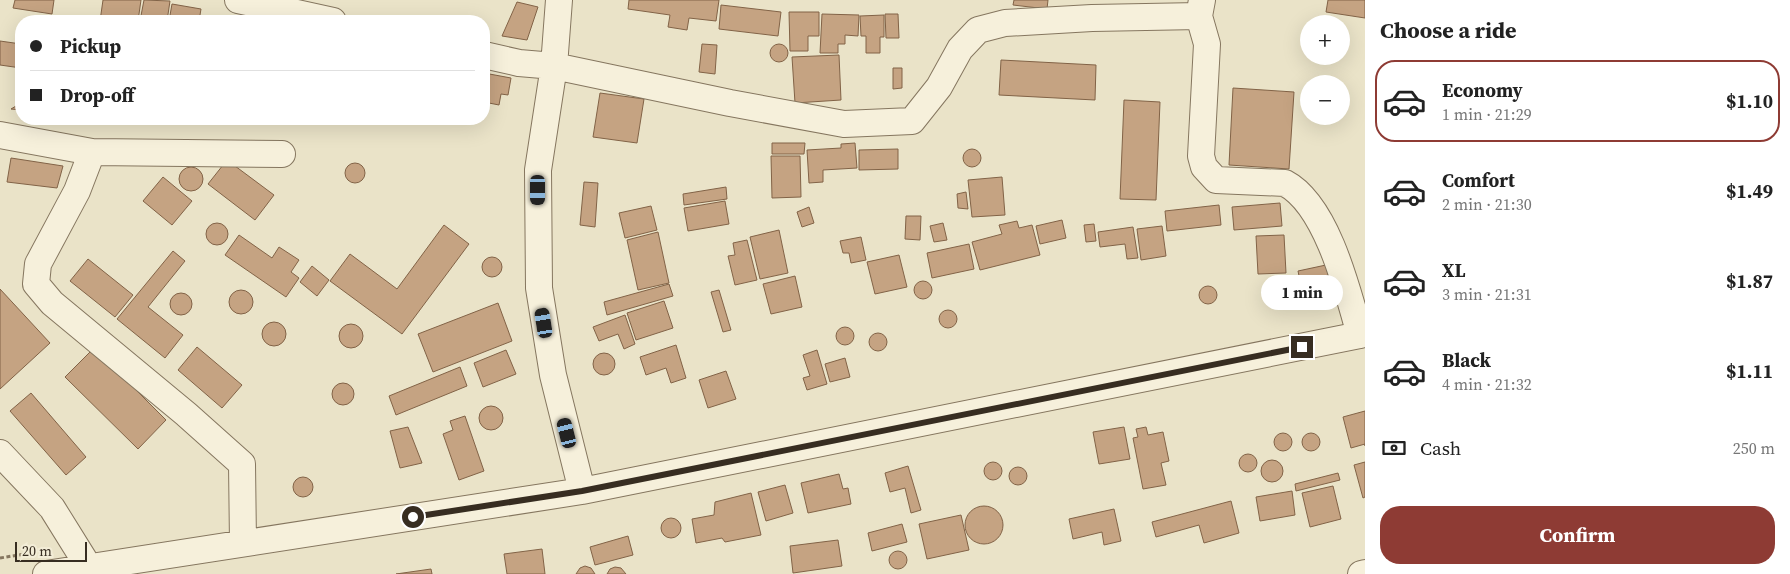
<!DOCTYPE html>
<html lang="en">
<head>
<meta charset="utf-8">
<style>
	body { margin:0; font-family:"Source Serif 4",serif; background:#f2f2f2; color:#222; height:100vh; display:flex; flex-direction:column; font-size:19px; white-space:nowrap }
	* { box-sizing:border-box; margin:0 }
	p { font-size:16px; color:#767676 }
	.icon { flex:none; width:28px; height:28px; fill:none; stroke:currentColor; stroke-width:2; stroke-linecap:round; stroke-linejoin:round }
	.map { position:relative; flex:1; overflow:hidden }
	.drawer { display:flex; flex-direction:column; background:#fff; width:425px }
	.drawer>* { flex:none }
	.top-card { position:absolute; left:15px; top:15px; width:475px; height:110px; border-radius:20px; box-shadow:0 5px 20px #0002; display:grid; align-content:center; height:110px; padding:0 15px; background:#fff }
	.tools { position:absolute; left:1300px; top:15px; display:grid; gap:10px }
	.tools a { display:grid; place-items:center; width:50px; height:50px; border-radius:50%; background:#fff; box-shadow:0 5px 20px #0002; font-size:25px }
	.scale { position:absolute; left:15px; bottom:12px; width:72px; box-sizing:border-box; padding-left:5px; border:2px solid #372d21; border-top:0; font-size:14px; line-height:18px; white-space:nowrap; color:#372d21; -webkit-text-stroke:4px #f3edd7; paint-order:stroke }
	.end { position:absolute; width:22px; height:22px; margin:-11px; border:6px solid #372d21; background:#fff; box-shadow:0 0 0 2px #fff }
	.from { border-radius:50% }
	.bubble { position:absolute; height:35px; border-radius:18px; background:#fff; box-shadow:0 5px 20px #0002; font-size:16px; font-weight:700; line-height:35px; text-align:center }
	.car { position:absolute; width:15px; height:30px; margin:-15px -8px; border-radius:6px; box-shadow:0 0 4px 1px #0007; background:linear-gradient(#222 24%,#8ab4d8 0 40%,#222 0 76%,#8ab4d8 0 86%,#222 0) }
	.top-card b { display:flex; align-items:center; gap:18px; height:48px; font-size:19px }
	.top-card b+b { border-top:1px solid #e0e0e0 }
	.top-card i { width:12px; height:12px; background:#222 }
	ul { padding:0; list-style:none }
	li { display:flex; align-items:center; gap:15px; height:82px; margin:0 10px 8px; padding:0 5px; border:2px solid transparent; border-radius:20px }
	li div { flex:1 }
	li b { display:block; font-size:19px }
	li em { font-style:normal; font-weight:700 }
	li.on { border-color:#8e3b34 }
	li>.icon { width:45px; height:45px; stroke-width:1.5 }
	h2 { padding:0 15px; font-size:22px; line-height:60px }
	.pay { display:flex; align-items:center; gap:12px; height:55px; padding:0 15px; font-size:19px }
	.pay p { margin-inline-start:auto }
	.action { display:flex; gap:10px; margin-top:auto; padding:10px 15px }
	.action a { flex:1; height:58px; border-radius:20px; background:#8e3b34; color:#fff; font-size:20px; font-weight:700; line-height:58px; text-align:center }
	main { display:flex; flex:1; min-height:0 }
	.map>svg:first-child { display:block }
	.building { fill:#c5a382; stroke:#826347 }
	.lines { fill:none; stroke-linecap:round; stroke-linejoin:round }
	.minor-casing { stroke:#85765f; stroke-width:28 }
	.path { stroke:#85765f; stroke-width:3; stroke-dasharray:4 2.5; stroke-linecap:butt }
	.minor { stroke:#f6f0db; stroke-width:26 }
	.route { stroke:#372d21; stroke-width:6 }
</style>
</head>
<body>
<main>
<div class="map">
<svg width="1365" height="574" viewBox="0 0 1365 574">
	<rect width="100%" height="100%" fill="#eae3c8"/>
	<path class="building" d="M15,0h39l-2,14 -39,-6z
		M103,0h38l-3,21h-38z
		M144,0l26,1 -3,20h-27z
		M629,0h90l-3,21 -27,-3 -2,12 -19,-3 2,-12 -42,-6z
		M1014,0h34l-1,9 -34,-4z
		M1328,0h37v18l-39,-6z
		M517,2l21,5 -11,33 -25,-4z
		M172,4l29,5 -2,12h-30z
		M721,5l60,7 -3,24 -59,-7z
		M789,12h30v24h-11v15h-18z
		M822,14l37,1 -1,21 -13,-1v9h-7v9h-18z
		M885,14h13l1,24h-13z
		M884,15v22h-4v16h-14v-17h-5l-1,-20z
		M0,41l21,3v24l-21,-3z
		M702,44l15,1 -2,29 -16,-2z
		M770 53a9 9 0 1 1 18 0a9 9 0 1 1-18 0Z
		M839,55l2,45 -46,3 -3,-46z
		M1001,60l95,5 -1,35 -96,-5z
		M893,68h9v20l-9,1z
		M484,73l27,5 -3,17 -7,-1 -2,11 -15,-3z
		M1233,88l61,4 -5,77 -60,-4z
		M600,93l44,6 -7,44 -44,-6z
		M1124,100l36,2 -4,98 -36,-1z
		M21,103v7l-10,-1z
		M772,143h33l-1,11h-32z
		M855,143l2,25 -34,2v12l-14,1 -2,-33 34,-2v-4z
		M898,149v20l-39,1v-20z
		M963 158a9 9 0 1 1 18 0a9 9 0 1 1-18 0Z
		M771,156h29l1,41 -29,1z
		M11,158l52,8 -6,22 -50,-6z
		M227,160l47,35 -19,25 -47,-36z
		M345 173a10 10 0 1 1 20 0a10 10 0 1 1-20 0Z
		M179 179a12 12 0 1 1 24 0a12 12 0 1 1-24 0Z
		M163,177l29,24 -20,24 -29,-24z
		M1002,177l3,38 -33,2 -4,-37z
		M584,182l14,1 -3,44 -15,-2z
		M726,187l1,12 -43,6 -1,-11z
		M966,192l2,17 -10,-1 -1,-14z
		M725,201l4,23 -41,7 -4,-23z
		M1280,203l2,23 -48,4 -2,-23z
		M1219,205l2,20 -54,6 -2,-20z
		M651,206l6,24 -32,8 -6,-25z
		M809,207l5,16 -12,4 -5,-15z
		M906,216h15l-1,24 -15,-1z
		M1062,220l4,18 -26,6 -4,-18z
		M1017,221l2,7 13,-3 8,30 -60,15 -8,-28 30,-8 -3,-9z
		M206 234a11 11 0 1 1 22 0a11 11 0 1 1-22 0Z
		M943,223l4,17 -13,2 -4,-16z
		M1094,224l2,17 -10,1 -2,-17z
		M444,225l25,19 -67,90 -72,-53 20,-27 47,35z
		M1162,226l4,30 -25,4 -4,-31z
		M1133,227l5,31 -11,1 -2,-15 -25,3 -2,-15z
		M779,230l9,43 -28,6 -10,-42z
		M658,232l11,51 -31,7 -11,-50z
		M239,235l33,23 7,-11 20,13 -8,12 8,6 -13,19 -61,-42z
		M1284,235l2,38 -28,1 -2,-38z
		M861,237l5,23 -15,3 -2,-10h-6l-3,-12z
		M747,240l10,40 -22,5 -7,-29 7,-1 -2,-12z
		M969,244l5,25 -42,9 -5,-25z
		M173,251l12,10 -37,46 35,28 -18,23 -48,-39z
		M899,255l8,32 -32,7 -8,-32z
		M482 267a10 10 0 1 1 20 0a10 10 0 1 1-20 0Z
		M88,259l45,36 -18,22 -45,-36z
		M1326,265l8,38 -28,6 -8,-38z
		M312,266l17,14 -12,16 -17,-14z
		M795,276l7,31 -31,7 -8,-30z
		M914 290a9 9 0 1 1 18 0a9 9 0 1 1-18 0Z
		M669,284l4,12 -66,19 -3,-13z
		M1199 295a9 9 0 1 1 18 0a9 9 0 1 1-18 0Z
		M0,289l50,54 -50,46z
		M719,290l12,40 -8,2 -12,-40z
		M229 302a12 12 0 1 1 24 0a12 12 0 1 1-24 0Z
		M170 304a11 11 0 1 1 22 0a11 11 0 1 1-22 0Z
		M664,301l9,27 -37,12 -9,-27z
		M498,303l14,38 -79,31 -15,-38z
		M939 319a9 9 0 1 1 18 0a9 9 0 1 1-18 0Z
		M625,315l10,29 -11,5 -6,-15 -19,7 -6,-14z
		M262 334a12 12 0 1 1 24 0a12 12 0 1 1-24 0Z
		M339 336a12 12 0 1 1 24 0a12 12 0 1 1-24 0Z
		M836 336a9 9 0 1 1 18 0a9 9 0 1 1-18 0Z
		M869 342a9 9 0 1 1 18 0a9 9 0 1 1-18 0Z
		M676,345l10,33 -15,5 -5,-15 -20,7 -6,-18z
		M197,347l45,38 -20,23 -44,-38z
		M94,348l72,72 -28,29 -73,-72z
		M506,350l10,24 -33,13 -9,-24z
		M817,350l10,34 -20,6 -4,-12 7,-2 -7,-21z
		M593 364a11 11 0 1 1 22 0a11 11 0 1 1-22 0Z
		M845,358l5,19 -20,5 -5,-18z
		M460,367l7,19 -71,29 -7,-19z
		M726,371l10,28 -28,9 -9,-28z
		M332 394a11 11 0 1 1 22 0a11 11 0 1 1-22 0Z
		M31,393l55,64 -20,18 -56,-64z
		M479 418a12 12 0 1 1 24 0a12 12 0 1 1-24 0Z
		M1365,411v35v-2l-14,4 -8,-31z
		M465,416l19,55 -25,9 -16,-46 10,-4 -3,-9z
		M408,427l14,36 -22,5 -10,-37z
		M1124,427l6,32 -31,5 -6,-32z
		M1146,427l2,8 15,-3 6,29 -8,2 5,22 -23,4 -10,-51 5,-1 -2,-8z
		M1302 442a9 9 0 1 1 18 0a9 9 0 1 1-18 0Z
		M1274 442a9 9 0 1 1 18 0a9 9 0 1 1-18 0Z
		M1239 463a9 9 0 1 1 18 0a9 9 0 1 1-18 0Z
		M1261 471a11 11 0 1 1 22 0a11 11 0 1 1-22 0Z
		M1365,462v35l-2,1 -9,-33z
		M984 471a9 9 0 1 1 18 0a9 9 0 1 1-18 0Z
		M908,466l13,44 -10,3 -6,-25 -15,4 -5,-19z
		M1009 476a9 9 0 1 1 18 0a9 9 0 1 1-18 0Z
		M1338,473l2,7 -44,11 -1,-7z
		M839,474l4,15 5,-1 3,16 -43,9 -7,-30z
		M293 487a10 10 0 1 1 20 0a10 10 0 1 1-20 0Z
		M785,485l8,28 -27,8 -8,-29z
		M1333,486l8,33 -31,8 -8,-34z
		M1292,491l3,24 -35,6 -4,-24z
		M751,493l10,42 -36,7 -3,-4 -26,5 -4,-24 22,-4 1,-13z
		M1231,501l8,32 -35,10 -5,-18 -43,12 -4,-15z
		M965 525a19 19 0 1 1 38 0a19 19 0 1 1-38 0Z
		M1114,509l7,32 -17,4 -2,-13 -29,7 -4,-20z
		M961,515l8,35 -42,9 -8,-35z
		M661 528a10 10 0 1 1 20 0a10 10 0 1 1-20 0Z
		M902,524l5,18 -35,9 -4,-18z
		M628,536l5,19 -38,10 -5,-18z
		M838,540l4,26 -49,7 -3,-27z
		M542,549l3,25h-38l-3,-20z
		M889 560a9 9 0 1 1 18 0a9 9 0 1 1-18 0Z
		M585,566l6,2 4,6h-19l4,-6z
		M615,567l6,1 5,6h-19l3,-5z
		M431,569l1,5h-36z"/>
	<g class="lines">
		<g class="minor-casing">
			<path id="minor" d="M238,0l95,21
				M559,0l-5,66 -16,104 1,118 14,87 29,116
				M1202,0l-3,16 8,28 -6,112 3,11 12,13 69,3c42,22 63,109 75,152
				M484,55l35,8 35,3 176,37 114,21 68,-3 27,-34 21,-38 18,-19 27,-7 87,-5 107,-2
				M0,135l92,17 190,2
				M92,152l-15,39 -39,73 -2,20 16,19 134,111 56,50 1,79
				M0,453l52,55 38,61v5
				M46,574l536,-83 783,-157
				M1361,574l4,-1"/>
		</g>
		<path class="path" d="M0,558l31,-5"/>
		<use href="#minor" class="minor"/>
	</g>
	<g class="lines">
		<path class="route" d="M413,517l169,-26 720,-144"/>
	</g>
</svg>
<div class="tools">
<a>+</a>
<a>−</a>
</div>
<div class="scale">20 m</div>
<i class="end from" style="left:413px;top:517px"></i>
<i class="end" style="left:1302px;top:347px"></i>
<div class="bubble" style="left:1261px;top:275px;width:82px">1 min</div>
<i class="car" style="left:538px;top:190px;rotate:180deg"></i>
<i class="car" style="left:544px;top:323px;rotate:351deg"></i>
<i class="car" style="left:567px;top:433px;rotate:346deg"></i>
<div class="top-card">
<b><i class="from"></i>Pickup</b>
<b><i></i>Drop-off</b>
</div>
</div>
<section class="drawer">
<h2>Choose a ride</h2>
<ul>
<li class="on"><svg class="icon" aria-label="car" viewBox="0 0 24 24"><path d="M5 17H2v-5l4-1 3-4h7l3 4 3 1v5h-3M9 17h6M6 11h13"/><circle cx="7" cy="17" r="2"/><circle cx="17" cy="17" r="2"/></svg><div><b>Economy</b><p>1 min · 21:29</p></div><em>$1.10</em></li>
<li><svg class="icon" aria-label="car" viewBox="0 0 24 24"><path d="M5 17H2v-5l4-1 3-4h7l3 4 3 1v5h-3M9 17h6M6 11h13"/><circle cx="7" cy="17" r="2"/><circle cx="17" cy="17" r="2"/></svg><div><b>Comfort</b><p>2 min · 21:30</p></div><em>$1.49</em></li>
<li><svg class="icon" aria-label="car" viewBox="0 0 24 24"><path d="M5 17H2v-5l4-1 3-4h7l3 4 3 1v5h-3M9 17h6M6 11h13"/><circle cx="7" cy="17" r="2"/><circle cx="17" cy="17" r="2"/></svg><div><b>XL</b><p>3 min · 21:31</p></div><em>$1.87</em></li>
<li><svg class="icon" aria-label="car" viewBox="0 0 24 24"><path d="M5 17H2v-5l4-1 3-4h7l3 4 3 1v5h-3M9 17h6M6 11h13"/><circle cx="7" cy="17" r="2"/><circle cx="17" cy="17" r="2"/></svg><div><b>Black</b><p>4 min · 21:32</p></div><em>$1.11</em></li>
</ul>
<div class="pay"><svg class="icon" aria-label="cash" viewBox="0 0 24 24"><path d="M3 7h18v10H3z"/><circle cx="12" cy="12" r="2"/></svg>Cash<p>250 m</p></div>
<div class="action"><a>Confirm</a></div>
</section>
</main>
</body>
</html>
